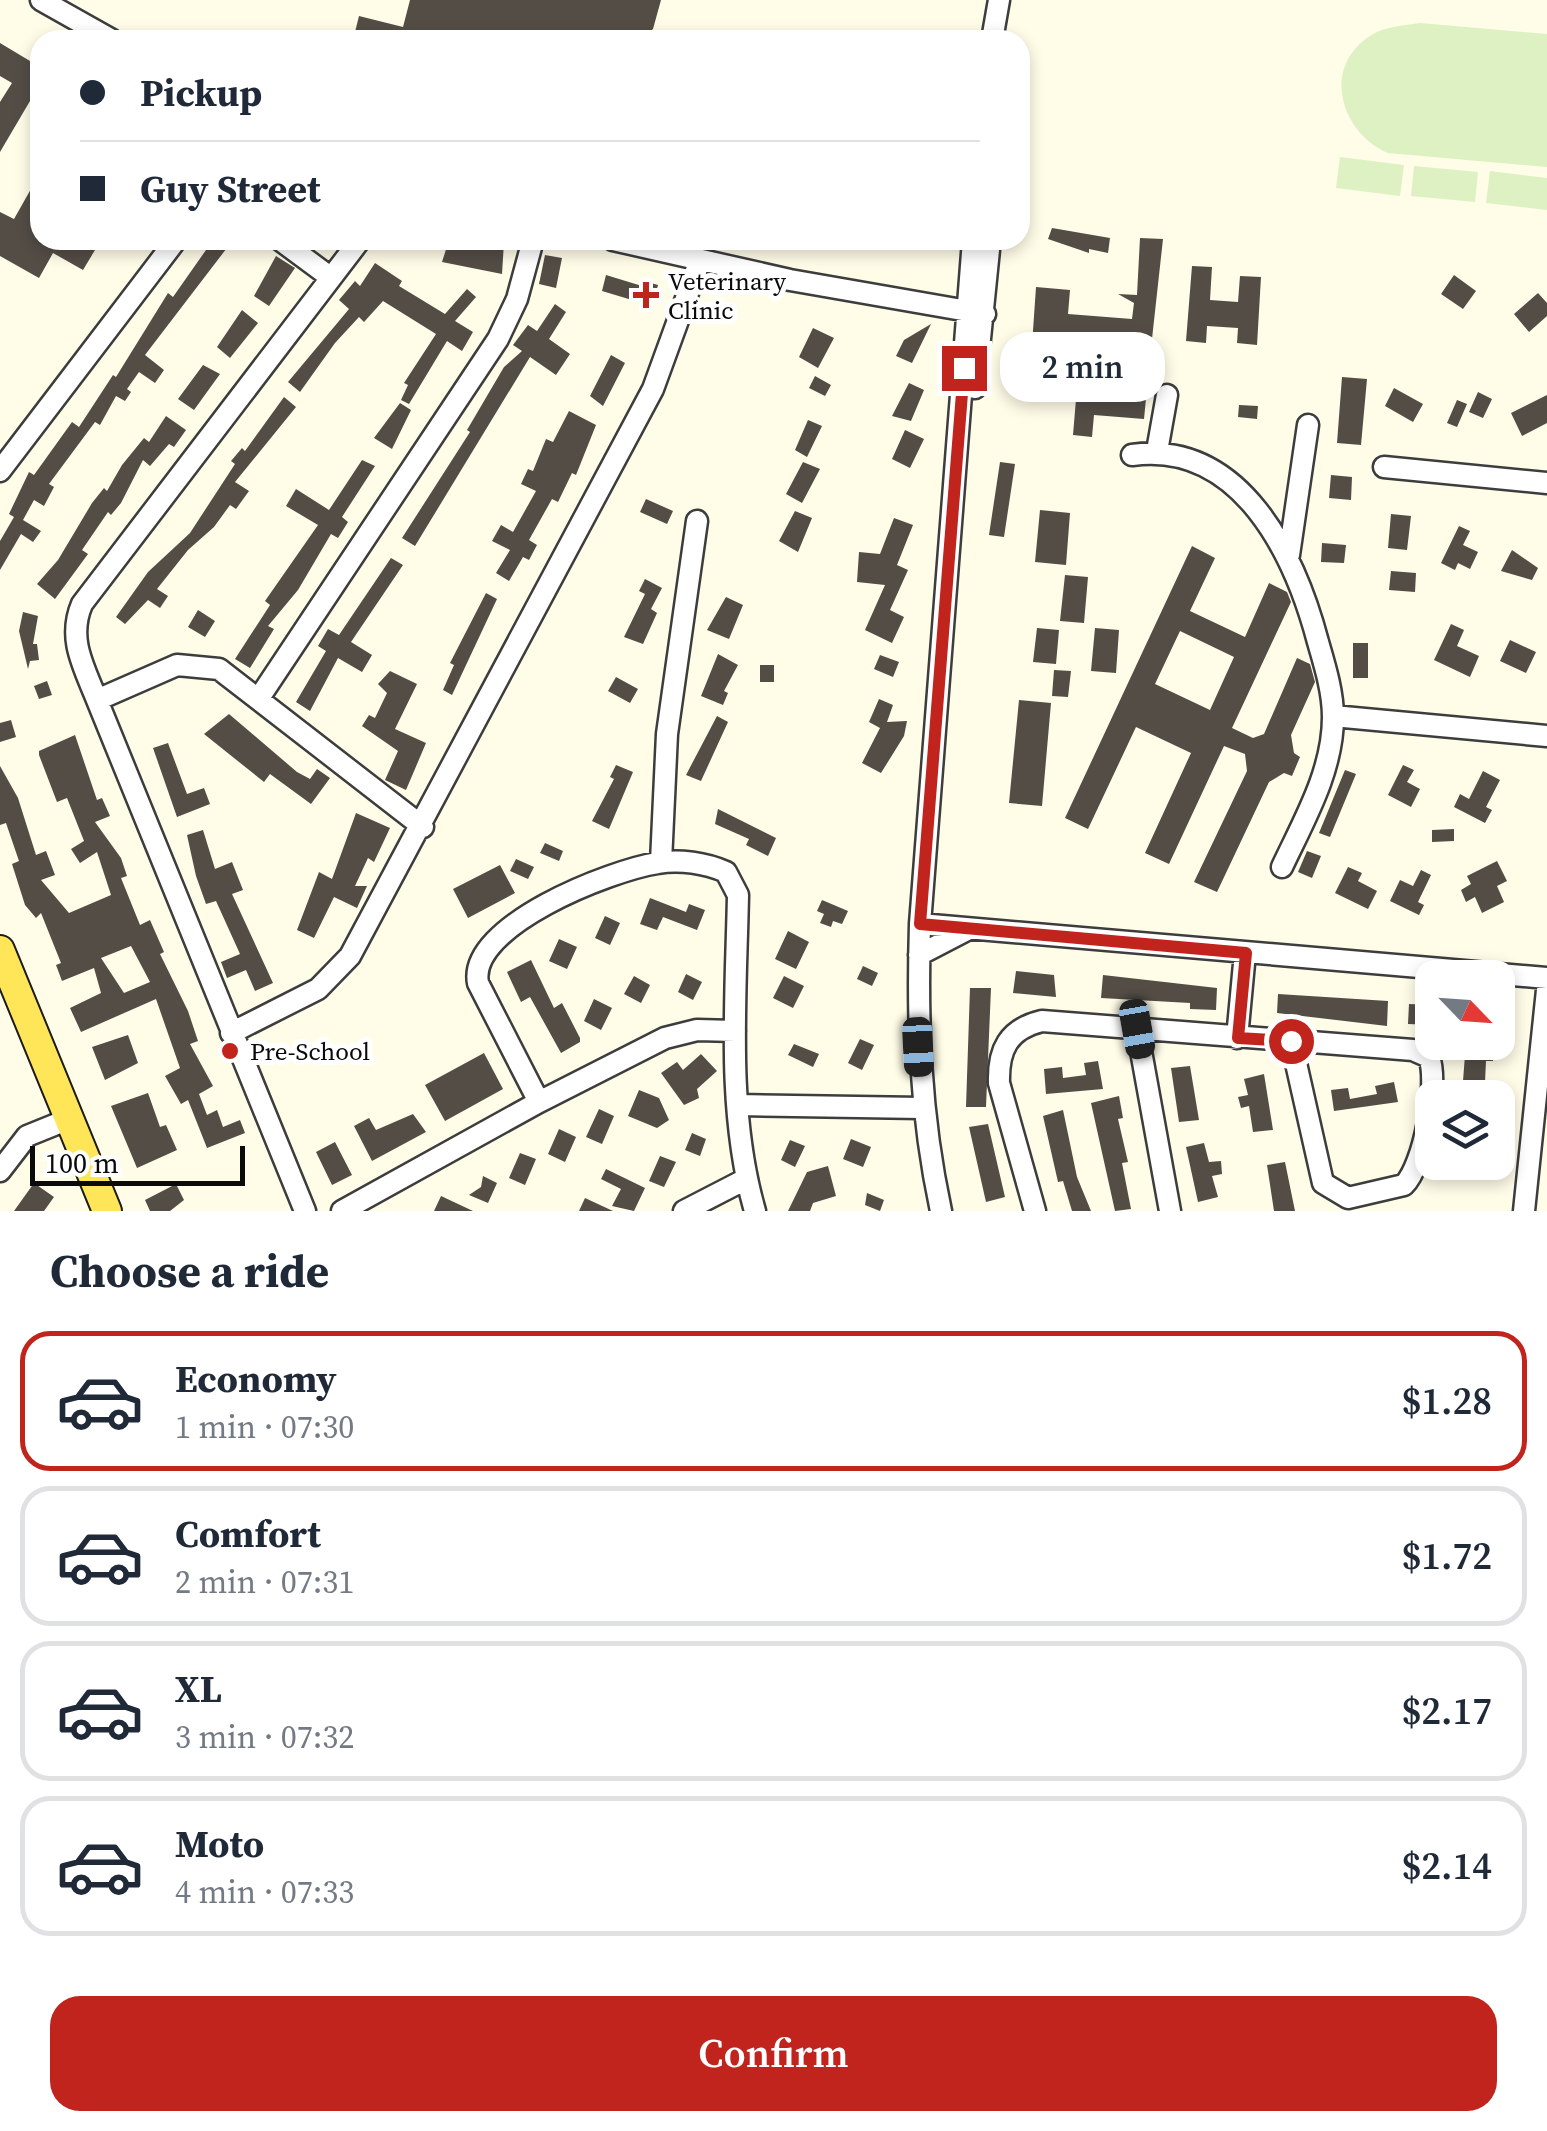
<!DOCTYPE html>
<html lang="en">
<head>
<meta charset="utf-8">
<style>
	body { margin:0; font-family:"Source Serif 4",serif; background:#f6f6f7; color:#1f2937; height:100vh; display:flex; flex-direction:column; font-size:38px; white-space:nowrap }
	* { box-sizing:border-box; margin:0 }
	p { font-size:32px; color:#747a83 }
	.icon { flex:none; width:55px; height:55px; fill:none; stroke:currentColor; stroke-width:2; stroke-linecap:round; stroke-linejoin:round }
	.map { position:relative; height:1211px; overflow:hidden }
	.drawer { display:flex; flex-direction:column; background:#fff; flex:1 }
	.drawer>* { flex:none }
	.guide { position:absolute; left:30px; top:30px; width:1000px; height:220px; border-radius:30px; box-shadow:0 5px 15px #0003; display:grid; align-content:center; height:220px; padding:0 50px; background:#fff }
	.needle { width:65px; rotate:115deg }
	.fabs { position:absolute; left:1415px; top:960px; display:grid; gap:20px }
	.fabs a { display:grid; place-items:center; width:100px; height:100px; border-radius:20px; background:#fff; box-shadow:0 5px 15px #0003; font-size:50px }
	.scale { position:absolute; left:30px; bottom:25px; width:215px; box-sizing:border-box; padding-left:10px; border:5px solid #0a0a0a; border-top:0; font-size:28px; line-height:35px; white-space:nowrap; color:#0a0a0a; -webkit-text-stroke:8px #fff; paint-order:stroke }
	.end { position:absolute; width:45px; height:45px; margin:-22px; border:12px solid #c0241d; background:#fff; box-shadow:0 0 0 5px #fff }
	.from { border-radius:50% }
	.bubble { position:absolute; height:70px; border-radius:30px; background:#fff; box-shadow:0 5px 15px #0003; font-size:32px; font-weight:600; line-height:70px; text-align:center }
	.car { position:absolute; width:30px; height:60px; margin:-30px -15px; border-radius:12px; box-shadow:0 0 8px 2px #0007; background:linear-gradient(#222 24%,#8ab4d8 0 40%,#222 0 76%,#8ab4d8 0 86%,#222 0) }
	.guide b { display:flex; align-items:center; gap:35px; height:95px; font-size:38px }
	.guide b+b { border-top:2px solid #e0e1e3 }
	.guide i { width:25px; height:25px; background:#1f2937 }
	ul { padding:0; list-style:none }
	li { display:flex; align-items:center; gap:30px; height:140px; margin:0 20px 15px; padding:0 30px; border:5px solid #e0e1e3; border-radius:30px }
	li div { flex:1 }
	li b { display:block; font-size:38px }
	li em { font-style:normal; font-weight:600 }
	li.current { border-color:#c0241d }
	li>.icon { width:90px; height:90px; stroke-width:1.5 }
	h2 { padding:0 50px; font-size:45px; line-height:120px }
	.cta { display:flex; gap:20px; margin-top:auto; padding:20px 50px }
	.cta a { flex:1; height:115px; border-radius:30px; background:#c0241d; color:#fff; font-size:40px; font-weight:600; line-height:115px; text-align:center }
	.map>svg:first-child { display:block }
	.pitch { fill:#ddf1c3 }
	.building { fill:#534d46; fill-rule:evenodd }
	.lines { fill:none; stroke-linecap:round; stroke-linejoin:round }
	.minor-casing { stroke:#3d3d3d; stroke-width:25 }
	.major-casing { stroke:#1b1b1b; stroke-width:32 }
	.minor { stroke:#fff; stroke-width:20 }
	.major { stroke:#ffe558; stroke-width:28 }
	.route { stroke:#c0241d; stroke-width:12 }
	.poi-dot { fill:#c0241d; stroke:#fff; stroke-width:4 }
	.labels { text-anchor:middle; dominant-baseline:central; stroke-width:10; stroke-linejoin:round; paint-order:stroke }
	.poi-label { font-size:25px; fill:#0a0a0a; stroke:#fff; text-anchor:start }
</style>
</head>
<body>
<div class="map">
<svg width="1547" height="1211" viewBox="0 0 1547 1211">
	<rect width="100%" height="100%" fill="#fffce8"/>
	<path class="pitch" d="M1420,23l127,11v133l-159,-14c-45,-19 -67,-82 -21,-115 16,-12 34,-12 53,-15z
		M1340,157l64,8 -4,31 -64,-8z
		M1414,166l64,6 -3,30 -64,-6z
		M1490,171l57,7v32l-61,-7z"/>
	<path class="building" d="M410,0h251l-8,29 -13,11h-287l6,-24 44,11z
		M0,43l40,24v17l-40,68v-50l12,-19 -12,-7z
		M40,173v67h61l-18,30 -30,-17 -14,25 -39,-22v-44l14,7z
		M1052,228l58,10 -2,15 -19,-4v4l-41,-14z
		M1140,238l23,1 -13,118 -20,-2 1,-16 -32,-2 -4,47 52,4 -3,31 -50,-4 -2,22 -19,-2 3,-36 -26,-2 1,-16 26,1 3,-45 -30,-3 -1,12 -17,-1 4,-58 34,3 -2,24 64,5 2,-16 -16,-9 19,1z
		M213,240h20l-88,115 19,15 -9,13 -16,-11 -12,17 4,3 -6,9 -9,-5 -16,29 -5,-3 -46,62 5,3 -10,19 -10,-6 -11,20 18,11 -8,11 -12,-8 -21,36v-29l14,-24 -5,-3 20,-42 5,3 38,-53 7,5 34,-52 3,2 52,-84 5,4z
		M449,240l55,2 -2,32 -60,-12z
		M545,255l17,3 -6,30 -17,-4z
		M276,256l19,12 -26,38 -15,-10z
		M375,263l27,18 -3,5 46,28 22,-25 9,8 -21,24 18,11 -11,19 -15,-10 -38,63 -8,-4 7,-15 -4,-2 32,-49 -53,-33 -19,21 -5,-5 -24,26 -35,49 -12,-10 61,-73 -10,-9 16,-19 5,5z
		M1192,266l20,1 -2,33 28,2 2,-26 21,1 -4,68 -20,-2 1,-15 -31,-2 -1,17 -20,-2z
		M606,275l36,11 2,-5 14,4 -6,21 -50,-15z
		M1454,275l22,16 -13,18 -22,-15z
		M1538,293l9,10v13l-18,16 -15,-18z
		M555,304l11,8 -17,27 21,15 -14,21 -26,-18 -115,189 -13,-8 68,-106 -3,-2 37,-63 18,-16 -9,-6 15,-20 9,6z
		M242,310l16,13 -28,35 -13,-11z
		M931,324l-19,39 -16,-7 8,-16z
		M813,328l21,10 -16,30 -19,-11z
		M611,355l14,8 -22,43 -13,-10z
		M203,365l17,9 -26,36 -16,-11z
		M815,376l16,9 -6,11 -16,-8z
		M1342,377l25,2 -6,66 -24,-2z
		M909,383l15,7 -13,31 -19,-5z
		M1394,388l29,16 -10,18 -28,-16z
		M1478,392l14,7 -9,19 -14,-6z
		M1547,395v28l-25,13 -11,-23z
		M284,397l12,10 -61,75 14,9 -13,18 -6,-4 -16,22 -26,23 -31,39 11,7 -8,12 -12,-8 -23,24 -9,-7 32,-45 42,-39 45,-69 -4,-3 11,-13 3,3z
		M1457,400l10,4 -10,23 -10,-4z
		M400,403l11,7 -19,39 -18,-11z
		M1239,405l19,1 -1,13 -19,-2z
		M569,411l27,14 -20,50 -4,-2 -14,29 -6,-3 -23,41 8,5 -8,15 -6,-3 -14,24 -13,-8 14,-23 -18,-9 9,-16 12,7 23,-41 -15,-7 7,-15 5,2 13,-32 7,3z
		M166,416l20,14 -12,17 -5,-3 -19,22 -7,-6 -22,43 -10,12 -3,-3 -26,38 6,4 -33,45 -18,-15 21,-24 34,-57 12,-15 3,3 15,-26 22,-27 5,4z
		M808,420l14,6 -15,31 -12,-7z
		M905,430l19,9 -14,29 -18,-9z
		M362,460l13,6 -33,51 6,5 -10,16 -7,-4 -33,56 -30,36 6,3 -24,39 -15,-9 35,-54 -5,-4 53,-76 -32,-19 10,-17 33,21z
		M803,462l17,7 -18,34 -16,-9z
		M1000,462l15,2 -11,73 -15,-2z
		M1331,475l21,2 -1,23 -22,-2z
		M646,499l27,12 -6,13 -27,-12z
		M1040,510l30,3 -4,52 -31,-3z
		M795,511l17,7 -14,34 -19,-11z
		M1391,514l20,2 -4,34 -19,-2z
		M894,518l19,7 -16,40 11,5 -18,40 14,7 -12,26 -27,-13 20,-45 -28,-3 2,-30 21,2z
		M1459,526l11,5 -7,14 15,7 -8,17 -12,-6 -3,7 -14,-7z
		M1322,543l24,2 -2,18 -23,-1z
		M1192,546l23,12 -25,53 55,26 24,-54 18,9 4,10 -59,126 21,10 11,-4 33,-76 13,6 5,18 -24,53 3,18 6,4 -8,19 -8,-3 -15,9 -52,110 -23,-10 53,-111 -2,-17 -21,-8 -55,118 -24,-11 46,-100 -55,-26 -48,102 -23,-11zM1180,631l54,26 -24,53 -55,-26z
		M1512,550l26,18 -6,12 -31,-9z
		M391,558l12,7 -52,77 21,13 -10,17 -24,-14 -28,53 -14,-9 30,-51 -8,-5 10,-17 11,6z
		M1391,571l25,2 -1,19 -26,-2z
		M1065,575l23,2 -4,46 -24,-2z
		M645,579l17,9 -11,21 6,4 -14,31 -19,-7 21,-43 -6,-3z
		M486,593l11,6 -45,96 -9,-5 11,-25 -4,-2z
		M726,597l17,8 -14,34 -22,-9z
		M198,610l17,11 -10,16 -17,-10z
		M23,612l15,4 -5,28h4l2,16 -9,1 -2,8 -9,-38z
		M1451,624l13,6 -7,16 22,10 -9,21 -36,-17z
		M1037,628l22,2 -3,34 -23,-2z
		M1095,628l24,2 -3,43 -25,-2z
		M1510,640l26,12 -10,21 -26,-12z
		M1353,643h15v35h-15z
		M718,654l20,11 -14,26 4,2 -5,12 -22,-9z
		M880,655l19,7 -6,15 -19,-8z
		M760,665h14v17h-14z
		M1054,670l17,1 -3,26 -16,-1z
		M390,671l27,13 -22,45 31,14 -20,47 -21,-10 13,-29 -36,-25 7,-11 6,3 12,-25 -9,-9z
		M616,677l22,12 -8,14 -22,-12z
		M47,681l5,14 -13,4 -5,-13z
		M879,699l14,6 -6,17 20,-1 -3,15 -23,37 -19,-10 18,-35 -11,-6z
		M1019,700l32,3 -9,103 -33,-3z
		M229,714l68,58 13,7 7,-10 13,9 -19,26 -41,-30 -6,8 -60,-48z
		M717,716l11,6 -27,59 -15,-6z
		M11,720l5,17 -16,5v-19z
		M75,735l22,65 5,-2 8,18 -15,6 26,36 6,18 -6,2 19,47 10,-5 14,32 -4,2 28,57 10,30 -8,3 23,42 -14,8 8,21 10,-5 6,17 17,-7 5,13 -38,15 -19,-48 -7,4 -16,-28 15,-8 -24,-69 -75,33 -11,-24 31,-15 -7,-25 -32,13 -6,-16 5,-2 -20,-50 -5,5 -11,-13 -13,-41 7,-3 -13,-38 -6,2v-59l18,32 18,57 10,-4 9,24 -14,5 28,33 42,-18 -14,-43 -17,11 -9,-14 13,-8 -17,-43 -10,4 -18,-47v-4zM131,946l19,36 -26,11 -23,-35z
		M168,743l19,51 17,-6 6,16 -33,13 -24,-69z
		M616,765l17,7 -24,57 -17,-8 22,-42 -4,-2z
		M1403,765l11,5 -7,12 13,7 -9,18 -23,-12z
		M1345,770l11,4 -26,63 -11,-4z
		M1483,771l17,9 -14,27 6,3 -7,13 -31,-16 6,-13 9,5z
		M718,809l58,29 -8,18 -22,-11 3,-6 -34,-15z
		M356,813l34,15 -16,34 -6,-4 -13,28h12l-10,22 -23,-11 -20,41 -17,-8 22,-58 13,7z
		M1454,829v12l-22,1v-12z
		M203,830l12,39 17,-7 11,28 -11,4 41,89 -18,8 -9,-21 -19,8 -6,-16 19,-8 -24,-53 -10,3 -10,-28 -9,-41z
		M545,843l18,8 -4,10 -19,-8z
		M1307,851l14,5 -9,22 -14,-6z
		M516,859l18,8 -6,12 -18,-8z
		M1497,861l10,20 -10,5 7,16 -22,11 -7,-16 -9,5 -5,-12 10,-6 -4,-8z
		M500,865l15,28 -47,25 -15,-29z
		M1348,867l14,6 -4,8 19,10 -9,18 -33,-16z
		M1421,870l10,5 -13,27 6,3 -5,10 -29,-14 10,-21 13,6z
		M650,898l36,14 3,-8 16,6 -8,20 -34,-13 -6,13 -17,-6z
		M822,900l26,11 -6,13 -9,-3 -2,6 -11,-4 4,-9 -7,-3z
		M605,916l15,7 -10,22 -15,-7z
		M788,931l21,11 -13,27 -21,-10z
		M559,939l18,8 -10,22 -18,-8z
		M531,960l23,48 8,-5 18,35v4l-19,11 -31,-56 -9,5 -14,-30z
		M863,966l15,7 -6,13 -15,-7z
		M1016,971l38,4 2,22 -43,-4z
		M686,974l16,8 -9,18 -15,-8z
		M1103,975l114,13 -1,22 -26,-1v-6l-89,-5z
		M634,976l16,9 -9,18 -17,-9z
		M784,976l20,10 -11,22 -20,-10z
		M970,988h21l-5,119h-20z
		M1278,994l110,7 -1,25 -110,-13z
		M594,999l18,9 -11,22 -17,-9z
		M1409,1004l23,1v20l-24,-1z
		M128,1035l10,28 -33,17 -13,-33z
		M860,1039l14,6 -12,25 -14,-7z
		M1466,1042h20l-1,6 8,1v12h-7l-1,21 -22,-1z
		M794,1044l25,10 -6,13 -25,-12z
		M484,1053l19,36 -58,32 -20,-36z
		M701,1054l16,17 -20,18 2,9 -15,7 -23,-32 16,-11 6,8z
		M1098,1061l5,28 -57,5 -2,-25 18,-2 1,11 23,-3 -2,-12z
		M1190,1066l9,54 -20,2 -8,-54z
		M1264,1074l9,56 -20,2 -4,-26 -8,2 -3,-11 10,-2 -4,-16z
		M1394,1082l4,20 -64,9 -3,-21 17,-2 2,11 27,-5 -2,-8z
		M639,1090l20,8 10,22 -12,8 -29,-12z
		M148,1093l12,34 6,-2 11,25 -40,18 -26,-62z
		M1119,1096l4,22 -5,1 10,43 -6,1 9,46 -16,2 -24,-108z
		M599,1109l15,7 -12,28 -16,-7z
		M1063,1110l14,67 14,34h-19l-9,-30 -5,1 -15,-66z
		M413,1114l13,18 -54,29 -18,-35 15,-8 7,12z
		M988,1124l17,73 -19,5 -17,-75z
		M559,1129l17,8 -11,25 -17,-8z
		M692,1133l14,6 -6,17 -15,-6z
		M851,1139l20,8 -8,20 -20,-8z
		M790,1140l15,6 -10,21 -14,-7z
		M335,1142l17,33 -20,10 -16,-33z
		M1204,1143l5,19 12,-1 1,13 -10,2 6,21 -20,5 -12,-55z
		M520,1153l16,6 -11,26 -16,-7z
		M660,1156l16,6 -12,25 -15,-6z
		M1285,1162l10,49h-21l-7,-46z
		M1461,1162h22l-2,14 -21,-2z
		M828,1166l8,30 -23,7 -3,8h-22l19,-39z
		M606,1169l39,19 -11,23 -22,-5 9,-17 -20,-10z
		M483,1176l14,7 -9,20 -19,-8 12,-8z
		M34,1183l20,14 -10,14h-30z
		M176,1184l8,16 -14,11h-20l-5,-11z
		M867,1193l17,7 -4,11 -15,-6z
		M441,1196l32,15h-39z
		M585,1198l28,13h-34z"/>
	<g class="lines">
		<g class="minor-casing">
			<path id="minor" d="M41,0l71,40
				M992,40l7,-40
				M280,240l50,37
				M613,240l177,40 195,34
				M975,388l15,-148
				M1157,451l10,-56
				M1132,455c109,-15 163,100 186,187 7,24 15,50 15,75 0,54 -29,103 -51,150
				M1384,467l163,16
				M0,471l176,-231
				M1289,555l19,-130
				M259,698l239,-359 19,-40 16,-59
				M97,700l80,-35 42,4 204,158
				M1333,716l214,20
				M661,862l6,-128 30,-213
				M920,924l627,54
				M919,955l50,-26
				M1137,1029l33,182
				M231,1033l87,-44 32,-33 303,-567 47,-129
				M1237,1038l8,-85
				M539,1102l-61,-119c-11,-57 133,-113 180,-120 21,-4 48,0 68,9l12,23c-2,104 -12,216 17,316
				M739,1105l182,3
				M0,1171l27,-35 42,-17
				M305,1211l-208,-511c-13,-33 -30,-61 -15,-96l278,-364
				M342,1211l197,-109 126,-64 32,-8 38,1
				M684,1211l62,-32
				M941,1211c-21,-97 -24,-188 -21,-287l53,-684
				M1035,1211l-36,-128c-1,-33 9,-54 43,-62l371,29 16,7c10,26 -5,108 -25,128l-56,13 -25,-15 -32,-142
				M1524,1211l23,-221"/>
		</g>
		<g class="major-casing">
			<path id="major" d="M0,950l107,261"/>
		</g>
		<use href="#minor" class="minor"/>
		<use href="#major" class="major"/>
	</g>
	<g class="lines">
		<path class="route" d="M964,368l-44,556 326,29 -8,85 53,3"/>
	</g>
	<g class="poi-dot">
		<path d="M641 280h10v10h10v10h-10v10h-10v-10h-10v-10h10z"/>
		<circle cx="230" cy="1051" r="10"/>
	</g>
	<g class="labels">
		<g class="poi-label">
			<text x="668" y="281">Veterinary<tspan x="668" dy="29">Clinic</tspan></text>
			<text x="250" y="1051">Pre-School</text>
		</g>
	</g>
</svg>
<div class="fabs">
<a><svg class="needle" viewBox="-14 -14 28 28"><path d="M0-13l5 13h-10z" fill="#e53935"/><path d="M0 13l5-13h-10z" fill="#747a83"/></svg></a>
<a><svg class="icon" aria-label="layers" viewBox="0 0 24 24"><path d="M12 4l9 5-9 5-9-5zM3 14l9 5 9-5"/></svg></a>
</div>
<div class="scale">100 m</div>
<i class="end from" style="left:1291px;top:1041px"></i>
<i class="end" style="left:964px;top:368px"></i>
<div class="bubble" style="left:1000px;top:332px;width:165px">2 min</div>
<i class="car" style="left:1137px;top:1029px;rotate:170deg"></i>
<i class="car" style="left:918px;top:1047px;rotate:177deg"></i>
<div class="guide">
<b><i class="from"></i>Pickup</b>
<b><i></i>Guy Street</b>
</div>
</div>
<section class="drawer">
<h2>Choose a ride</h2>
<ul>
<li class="current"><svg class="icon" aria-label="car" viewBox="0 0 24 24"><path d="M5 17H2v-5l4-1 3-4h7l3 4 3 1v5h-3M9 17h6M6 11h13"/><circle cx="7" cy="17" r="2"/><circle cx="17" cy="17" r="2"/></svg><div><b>Economy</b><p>1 min · 07:30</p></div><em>$1.28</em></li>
<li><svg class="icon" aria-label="car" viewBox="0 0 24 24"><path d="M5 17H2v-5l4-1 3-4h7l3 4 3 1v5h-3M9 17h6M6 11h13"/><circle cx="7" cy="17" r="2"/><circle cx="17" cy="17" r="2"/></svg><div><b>Comfort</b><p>2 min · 07:31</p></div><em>$1.72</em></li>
<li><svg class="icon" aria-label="car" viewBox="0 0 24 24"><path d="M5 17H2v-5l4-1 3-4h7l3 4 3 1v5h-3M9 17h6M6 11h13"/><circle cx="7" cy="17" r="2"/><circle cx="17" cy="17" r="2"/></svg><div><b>XL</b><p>3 min · 07:32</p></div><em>$2.17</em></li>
<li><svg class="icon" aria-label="car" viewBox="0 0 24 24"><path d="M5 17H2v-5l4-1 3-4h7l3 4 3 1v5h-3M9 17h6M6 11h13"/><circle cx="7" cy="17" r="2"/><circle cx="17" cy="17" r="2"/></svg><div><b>Moto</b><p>4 min · 07:33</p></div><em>$2.14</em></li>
</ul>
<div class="cta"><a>Confirm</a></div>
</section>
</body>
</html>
